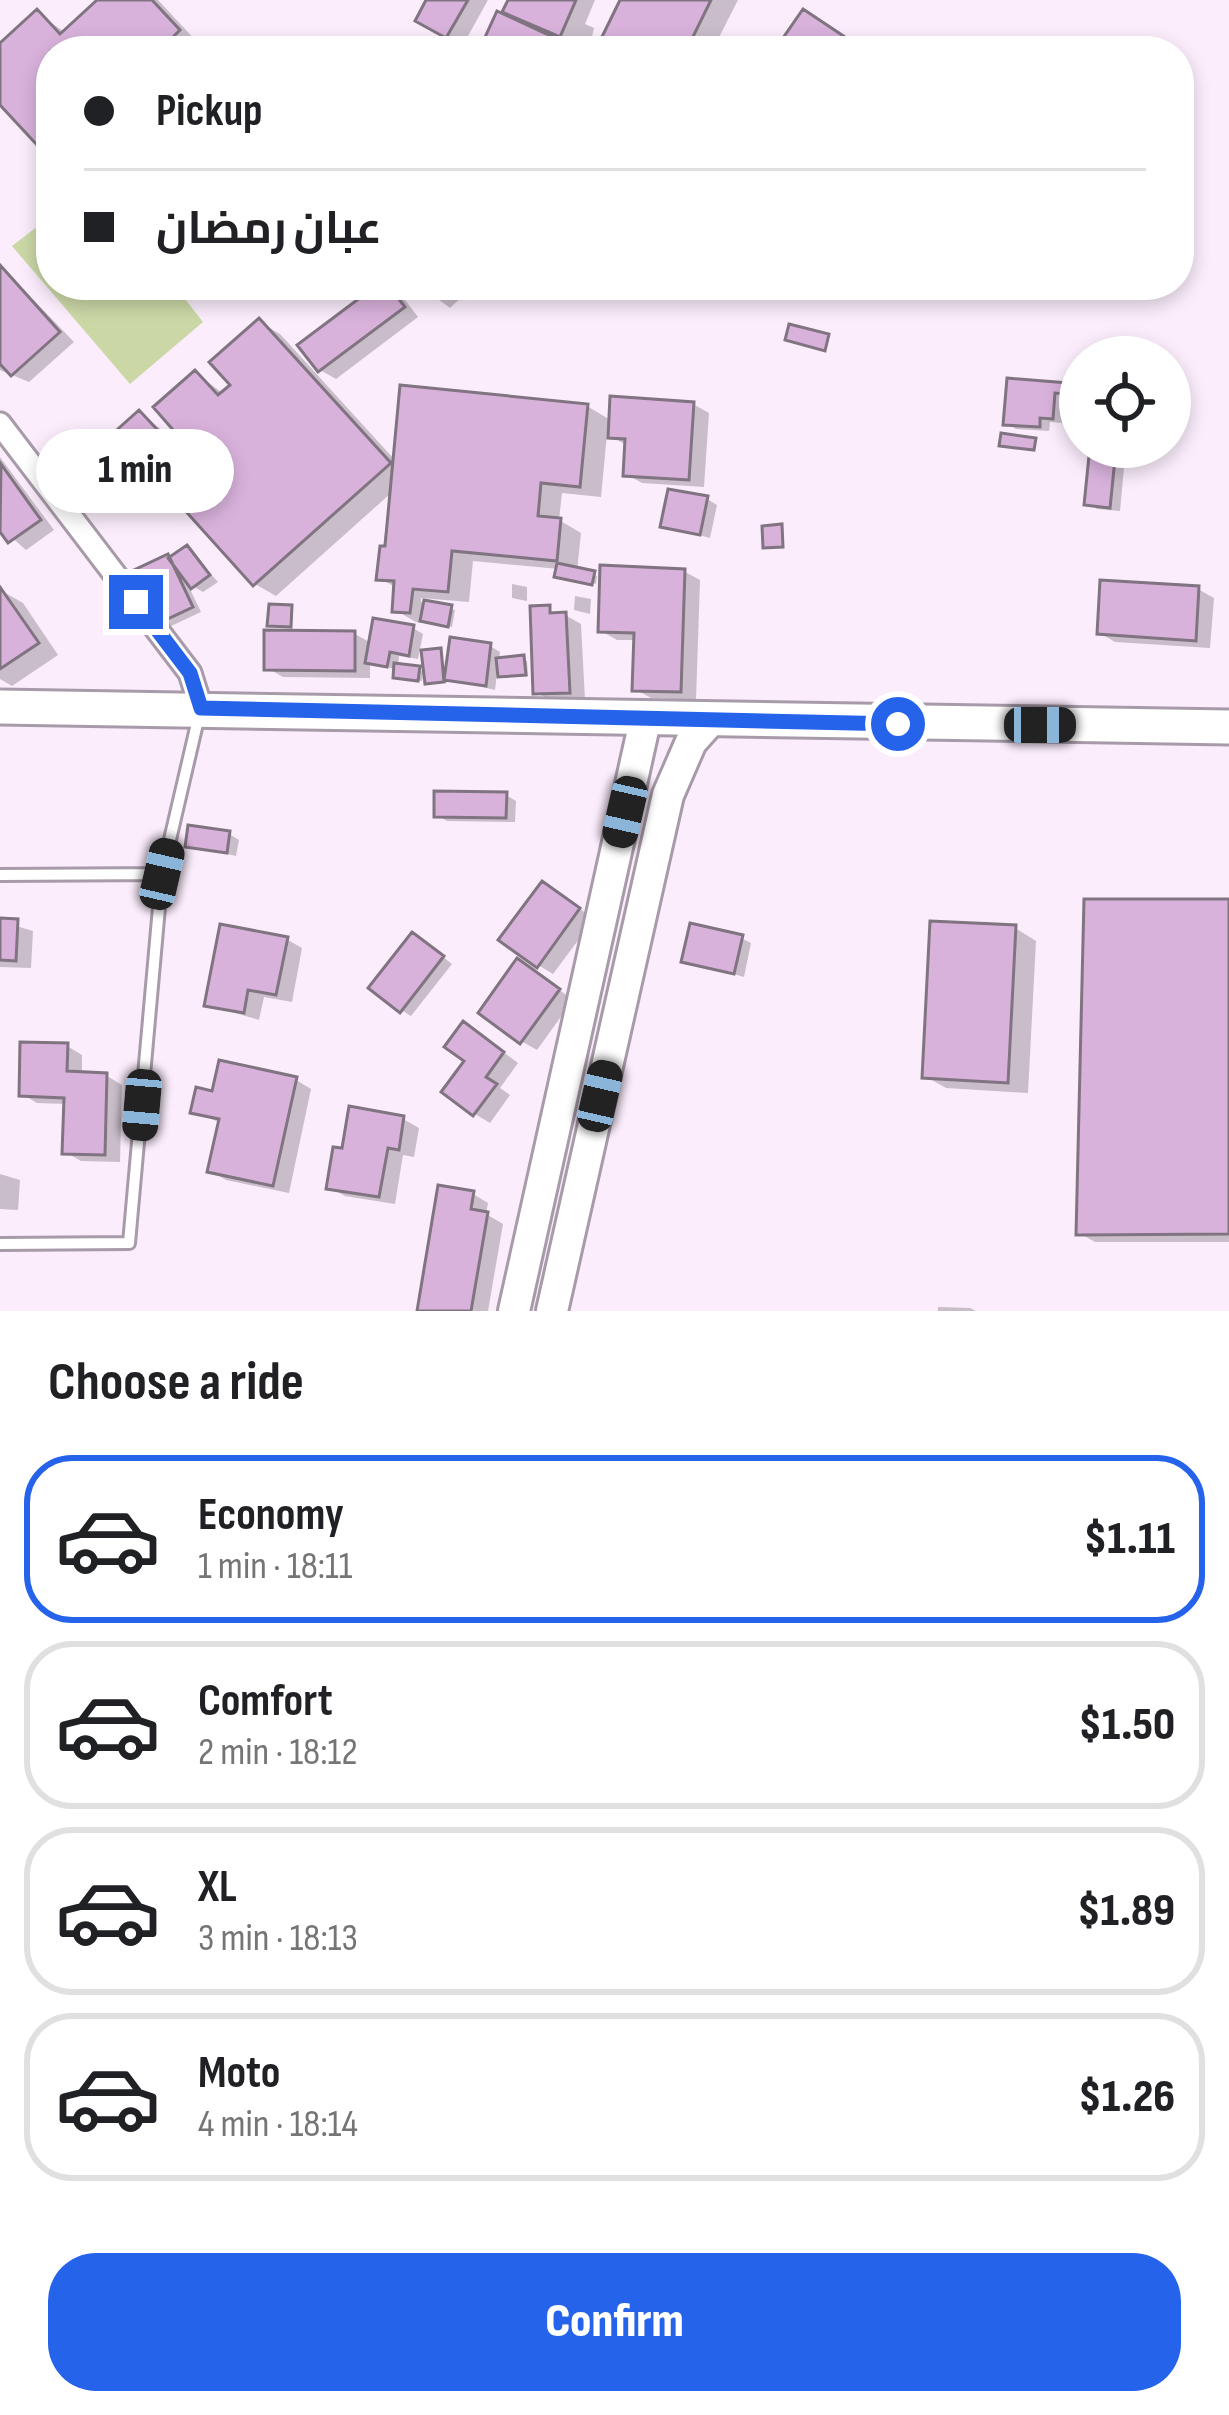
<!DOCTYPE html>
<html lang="en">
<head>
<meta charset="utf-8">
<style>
	body { margin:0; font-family:"Sofia Sans Condensed",Cairo,sans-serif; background:#f6f6f6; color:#202124; height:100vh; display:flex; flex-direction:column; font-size:45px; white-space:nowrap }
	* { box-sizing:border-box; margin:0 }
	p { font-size:39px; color:#757577 }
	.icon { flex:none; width:66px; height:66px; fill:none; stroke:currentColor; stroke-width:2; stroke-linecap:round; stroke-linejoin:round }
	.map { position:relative; height:1311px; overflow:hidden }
	.details { display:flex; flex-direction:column; background:#fff; flex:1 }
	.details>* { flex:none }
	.banner { position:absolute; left:36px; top:36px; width:1158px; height:264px; border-radius:48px; box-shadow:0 6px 18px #0003; display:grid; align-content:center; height:264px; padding:0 48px; background:#fff }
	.buttons { position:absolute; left:1059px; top:336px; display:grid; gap:24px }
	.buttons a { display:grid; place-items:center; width:132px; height:132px; border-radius:50%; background:#fff; box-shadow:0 6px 18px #0003; font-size:60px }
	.end { position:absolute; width:54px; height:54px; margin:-27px; border:15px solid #2563eb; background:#fff; box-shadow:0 0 0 6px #fff }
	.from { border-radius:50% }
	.bubble { position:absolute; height:84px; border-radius:42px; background:#fff; box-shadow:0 6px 18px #0003; font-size:39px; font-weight:800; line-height:84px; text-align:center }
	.car { position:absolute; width:36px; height:72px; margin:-36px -18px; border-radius:15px; box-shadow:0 0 9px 3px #0007; background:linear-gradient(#222 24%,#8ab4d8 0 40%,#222 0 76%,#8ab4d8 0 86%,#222 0) }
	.banner b { display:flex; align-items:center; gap:42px; height:114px; font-size:45px }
	.banner b+b { border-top:3px solid #e0e0e0 }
	.banner i { width:30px; height:30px; background:#202124 }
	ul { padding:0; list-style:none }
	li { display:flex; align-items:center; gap:36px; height:168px; margin:0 24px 18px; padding:0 24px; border:6px solid #e0e0e0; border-radius:48px }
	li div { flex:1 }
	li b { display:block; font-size:45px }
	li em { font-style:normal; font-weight:800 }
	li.on { border-color:#2563eb }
	li>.icon { width:108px; height:108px; stroke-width:1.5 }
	h2 { padding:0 48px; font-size:54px; line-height:144px }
	.cta { display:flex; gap:24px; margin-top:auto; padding:24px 48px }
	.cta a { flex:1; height:138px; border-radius:48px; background:#2563eb; color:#fff; font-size:48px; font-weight:800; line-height:138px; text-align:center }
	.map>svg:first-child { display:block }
	.green { fill:#cbd8a6 }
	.shadow { fill:#0003 }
	.building { fill:#d9b2dc; stroke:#807481; stroke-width:3 }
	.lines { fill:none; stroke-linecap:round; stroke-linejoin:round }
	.lane-casing { stroke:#a89ba9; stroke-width:16 }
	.street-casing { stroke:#a89ba9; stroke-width:27 }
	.secondary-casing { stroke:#a89ba9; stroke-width:36 }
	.primary-casing { stroke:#a89ba9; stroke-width:39 }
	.lane { stroke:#fff; stroke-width:10 }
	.street { stroke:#fff; stroke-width:21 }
	.secondary { stroke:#fff; stroke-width:30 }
	.primary { stroke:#fff; stroke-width:33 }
	.route { stroke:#2563eb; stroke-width:15 }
</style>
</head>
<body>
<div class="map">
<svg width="1229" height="1311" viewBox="0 0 1229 1311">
	<rect width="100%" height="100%" fill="#fbedfc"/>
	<path class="green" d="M51,216v69h123l29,37 -73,62 -118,-138z"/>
	<path class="shadow" d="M101,0h57l41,44 -8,7h-140v105l-51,-55v-54l37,-34 29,20z
		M430,0h58l-25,45 -44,-25z
		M511,0h84l-10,24 9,4 -3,13 -12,-5 -3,7 -51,-22z
		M624,0h114l-26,51h-113z
		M554,40l9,6 -2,5h-65z
		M0,265l74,77 -45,40 -29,-12z
		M382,285l17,7 19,25 -82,62 -16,-9z
		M419,285h56l-25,23z
		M665,285h32l-13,11z
		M259,322l21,12 114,125 193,-53 25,15 81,-17 16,9 -5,74 -62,-4 -16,-9 2,-28 -21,-12 -6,63 -39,-4 -3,27 22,13 -4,38 20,5 -1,8 -34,-7 -3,-8 -86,-8 -4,41 -48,-4v4l34,8 -3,17 -36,-5 -21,-12 2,-22 -18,-10 11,-84 -114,102 -21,-12 -102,-114 -41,37 -21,-12 -15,-56 22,12 42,-38 32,25 6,-7 17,-58 29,21 10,-9z
		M1010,381l70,6v11l-16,-1 -2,26 -12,-1 -1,9 -33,-2 -10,-6z
		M0,457l54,73 -28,20 -26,-23z
		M1114,462l10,6 -4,43 -23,-2 -9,-6z
		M707,499l10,6 -7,33 -46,-13z
		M187,548l31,34 -15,10 -16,-9 14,29 -30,14 -9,-5 -24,-50z
		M685,572l15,8 -4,120 -45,-2 -16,-9 2,-49h-20l-16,-9z
		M512,584l15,3v14l-15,-3z
		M1198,589l16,9 -4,50 -95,-6 -15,-9z
		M0,590l23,13 35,52 -46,31 -12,-7z
		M575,596l16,3 -1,15 -16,-4z
		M533,610l32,5 16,9 4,76 -34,1 -15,-9z
		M413,628l10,6 -5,25 -19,-3 -1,11 25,4 -1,10 -22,-2 -3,-9 -27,-8v16l-87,-1 -16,-9 88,-34 16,9z
		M490,646l10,6 -1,9h28l1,15 -31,-2 -2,16 -49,-12 1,5 -19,-1 12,-31 6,21z
		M506,795l10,6 -1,21 -68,-1 -10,-6z
		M229,834l10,6 -3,16 -48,-11z
		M558,893l36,26 -41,55 -15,-9z
		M1229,902v340h-134l-16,-9z
		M0,921l33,10 -2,37 -31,-1z
		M1015,928l21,13 -8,152 -82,-5 -21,-12z
		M741,938l10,5 -7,34 -59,-17z
		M286,939l16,9 -10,54 -28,-5 -5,23 -51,-15z
		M423,941l29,23 -41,52 -10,-6z
		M534,971l39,29 -36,50 -16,-9z
		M479,1034l39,29 -18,25 10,7 -20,28 -15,-9 -7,-54z
		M67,1046l15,9v20l25,1 15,9 -2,77 -39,-1 -16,-9 2,-48 -30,-1 -15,-9z
		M296,1080l15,9 -22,104 -63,-13 -15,-9 10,-48 -27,-11 20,-18z
		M403,1119l16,9 -5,29 -11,-2 -8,49 -50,-8 -16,-9 15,-35z
		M0,1174l20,6 -2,30 -18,-1z
		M473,1194l15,9 -2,11 17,10 -15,87h-68z
		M938,1307l32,1 6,3h-38z"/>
	<path class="building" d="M97,0h55l28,30 -9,9 8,8 -128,4v109l-51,-55v-62l37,-34 23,25z
		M426,0h42l-22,38 -31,-17z
		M508,0h68l-16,37 -58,-25z
		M620,0h91l-25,51h-91z
		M803,9l63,42h-92z
		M497,11l58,27 -6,13h-57l-11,-5z
		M0,265l60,67 -49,44 -11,-12z
		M377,285h11l17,22 -87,65 -21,-27z
		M259,318l132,145 -138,123 -117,-130 -47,41 -37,-41 24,-21 15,18 48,-43 27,29 8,-8 -21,-24 42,-37 23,25 12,-10 -21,-23z
		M789,324l40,10 -4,17 -40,-11z
		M1007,378l73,6v11l-25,-2 -2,26 -13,-1v9l-37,-2z
		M400,385l188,19 -8,83 -39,-4 -3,33 23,2 -4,43 -105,-10 -4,41 -35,-3 -3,24 -18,-1 2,-31 -18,-1 4,-34h5z
		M610,396l84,6 -5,78 -66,-4 2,-37 -17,-1z
		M1001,433l35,5 -2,12 -35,-4z
		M1089,456l26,3 -5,49 -26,-3z
		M1,464l40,56 -33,23 -8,-11z
		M668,489l40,7 -8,39 -40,-8z
		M782,524l1,23 -20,1 -1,-22z
		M187,545l23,30 -19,14 -23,-31z
		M168,554l25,53 -34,16 -25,-53z
		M557,563l38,8 -3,14 -38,-8z
		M600,565l85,4 -4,123 -49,-1 2,-58 -36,-1z
		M1100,580l99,6 -3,55 -99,-7z
		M0,587l39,56 -39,26z
		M424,600l28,5 -4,22 -28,-6z
		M269,604l23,1 -1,22 -24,-1z
		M550,605v8l16,-1 4,81 -37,1 -3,-88z
		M373,618l41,7 -5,31 -19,-4 -3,15 -22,-4z
		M264,630l91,1v40l-91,-1z
		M450,637l41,6 -5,43 -42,-6z
		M441,648l3,34 -19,2 -4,-34z
		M524,655l2,20 -28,2 -2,-19z
		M394,663l26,3 -2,15 -25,-3z
		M434,791l73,1 -1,26 -72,-1z
		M188,825l42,6 -3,22 -42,-6z
		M542,881l38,27 -43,60 -39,-28z
		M1084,899h145v335l-153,1z
		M0,918l18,1 -2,42 -16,-1z
		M930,921l86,4 -8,158 -86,-5z
		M690,923l53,12 -9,39 -53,-12z
		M220,924l68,13 -12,58 -28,-5 -4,23 -40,-7z
		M412,932l32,24 -44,57 -32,-25z
		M517,958l43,31 -40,55 -42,-31z
		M463,1021l41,31 -18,25 11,7 -24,32 -32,-24 23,-31 -20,-14z
		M20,1042l48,1 -1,28 40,2 -2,82 -43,-1 2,-56 -45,-2z
		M219,1060l78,17 -24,109 -66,-14 12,-53 -29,-6 6,-26 16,4z
		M349,1106l55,10 -5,34 -11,-2 -9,49 -53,-8 7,-42 9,1z
		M438,1185l36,6 -3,18 17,3 -17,99h-54z"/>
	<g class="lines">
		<g class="lane-casing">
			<path id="lane" d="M0,875l162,-1
				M0,1244l129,-1 33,-369 37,-159"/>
		</g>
		<g class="street-casing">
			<path id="street" d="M0,424l190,249 11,35"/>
		</g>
		<g class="secondary-casing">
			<path id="secondary" d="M514,1311l131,-590
				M552,1311l116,-516 23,-53 18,-20"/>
		</g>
		<g class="primary-casing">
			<path id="primary" d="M0,707l1229,20"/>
		</g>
		<use href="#lane" class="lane"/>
		<use href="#street" class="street"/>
		<use href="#secondary" class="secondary"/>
		<use href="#primary" class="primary"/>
	</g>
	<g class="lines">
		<path class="route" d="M136,602l54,71 11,35 697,16"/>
	</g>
</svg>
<div class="buttons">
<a><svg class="icon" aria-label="locate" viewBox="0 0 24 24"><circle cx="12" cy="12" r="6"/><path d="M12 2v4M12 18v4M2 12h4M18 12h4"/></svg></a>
</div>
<i class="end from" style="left:898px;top:724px"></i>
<i class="end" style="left:136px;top:602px"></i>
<div class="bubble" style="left:36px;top:429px;width:198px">1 min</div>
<i class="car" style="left:1040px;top:725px;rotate:90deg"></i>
<i class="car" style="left:625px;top:812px;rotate:193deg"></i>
<i class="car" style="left:162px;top:874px;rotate:13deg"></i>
<i class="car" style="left:600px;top:1096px;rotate:13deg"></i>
<i class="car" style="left:142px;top:1105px;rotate:185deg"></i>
<div class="banner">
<b><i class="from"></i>Pickup</b>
<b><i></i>عبان رمضان</b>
</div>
</div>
<section class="details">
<h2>Choose a ride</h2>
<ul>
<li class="on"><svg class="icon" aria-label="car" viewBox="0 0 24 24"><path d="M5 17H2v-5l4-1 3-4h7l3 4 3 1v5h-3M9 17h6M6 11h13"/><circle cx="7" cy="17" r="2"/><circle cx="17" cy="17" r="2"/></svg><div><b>Economy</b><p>1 min · 18:11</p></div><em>$1.11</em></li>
<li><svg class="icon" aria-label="car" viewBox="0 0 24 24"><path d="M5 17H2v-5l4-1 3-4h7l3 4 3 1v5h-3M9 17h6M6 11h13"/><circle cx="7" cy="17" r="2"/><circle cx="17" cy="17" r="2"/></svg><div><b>Comfort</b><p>2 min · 18:12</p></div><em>$1.50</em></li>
<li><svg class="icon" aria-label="car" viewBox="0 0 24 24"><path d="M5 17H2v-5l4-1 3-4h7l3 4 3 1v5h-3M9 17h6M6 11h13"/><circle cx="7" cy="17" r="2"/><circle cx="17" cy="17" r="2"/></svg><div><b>XL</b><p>3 min · 18:13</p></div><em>$1.89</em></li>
<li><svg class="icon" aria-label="car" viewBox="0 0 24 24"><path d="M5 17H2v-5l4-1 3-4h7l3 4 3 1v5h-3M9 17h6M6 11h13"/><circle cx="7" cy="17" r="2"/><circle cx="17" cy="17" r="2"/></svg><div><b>Moto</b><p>4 min · 18:14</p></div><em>$1.26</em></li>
</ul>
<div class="cta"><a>Confirm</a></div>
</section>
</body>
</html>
